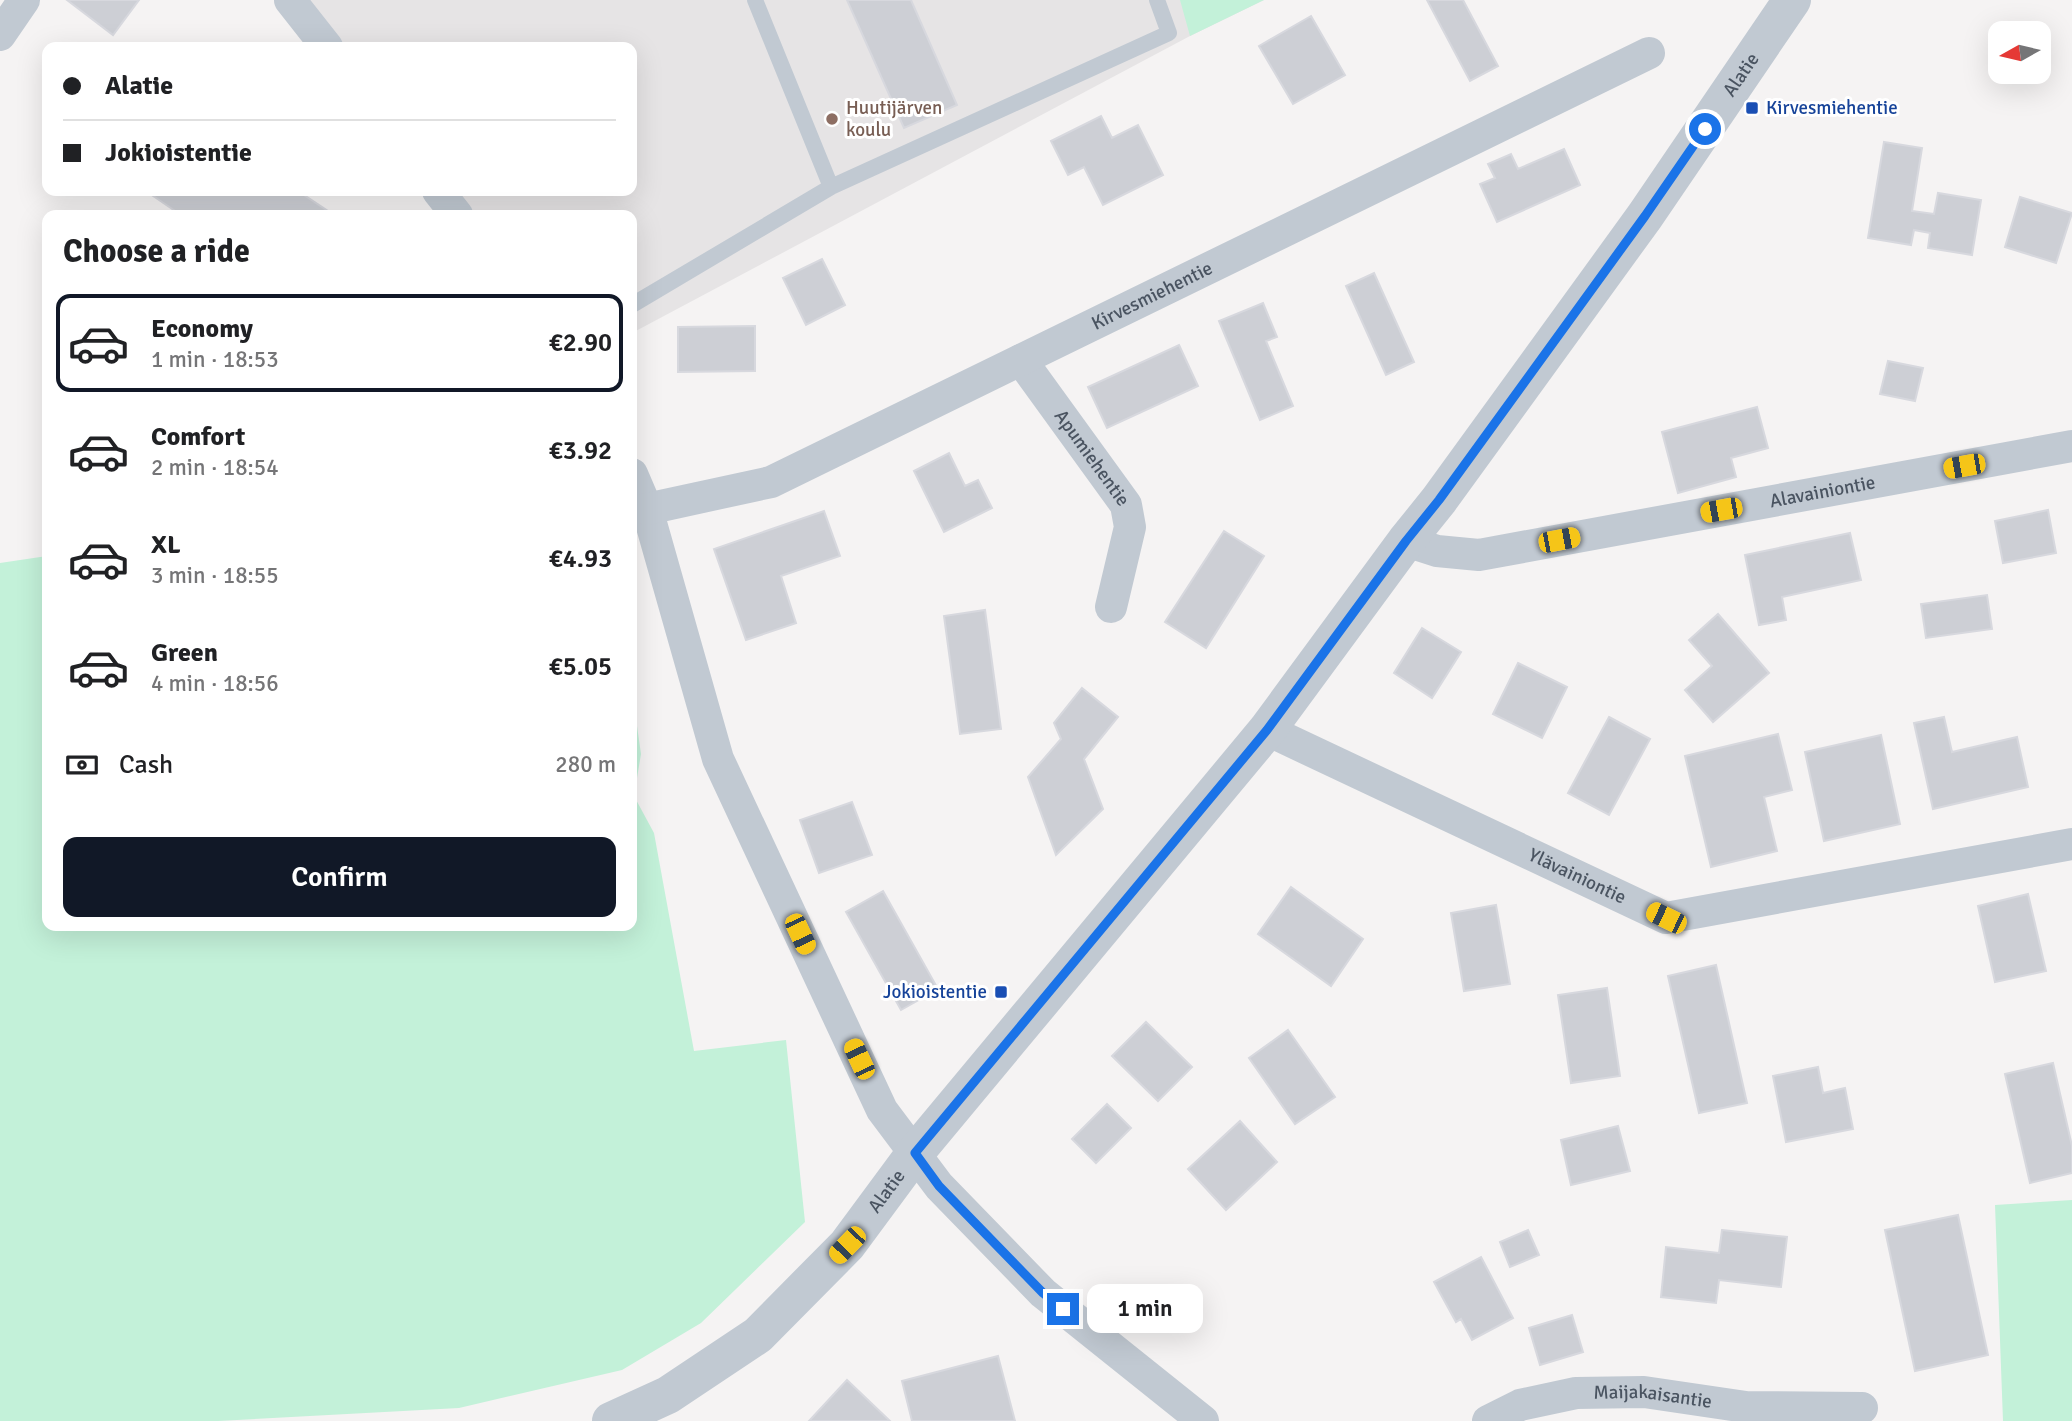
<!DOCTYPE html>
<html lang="en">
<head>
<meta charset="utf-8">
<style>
	body { margin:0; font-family:Signika,sans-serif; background:#f6f6f6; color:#202124; height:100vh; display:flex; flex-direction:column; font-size:26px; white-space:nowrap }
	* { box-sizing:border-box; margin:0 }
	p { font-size:23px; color:#757577 }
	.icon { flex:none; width:38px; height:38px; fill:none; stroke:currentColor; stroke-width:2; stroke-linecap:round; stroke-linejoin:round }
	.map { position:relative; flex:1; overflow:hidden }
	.details { position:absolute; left:42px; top:210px; width:595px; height:721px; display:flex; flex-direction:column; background:#fff; border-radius:14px; box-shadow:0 7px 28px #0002 }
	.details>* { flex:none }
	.guide { position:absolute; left:42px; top:42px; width:595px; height:154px; border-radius:14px; box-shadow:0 7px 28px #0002; display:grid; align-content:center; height:154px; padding:0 21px; background:#fff }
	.needle { width:46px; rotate:262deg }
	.controls { position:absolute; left:1988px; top:21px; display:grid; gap:14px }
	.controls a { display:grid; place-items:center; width:63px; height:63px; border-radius:14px; background:#fff; box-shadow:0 7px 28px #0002; font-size:35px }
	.end { position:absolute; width:32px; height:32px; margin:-16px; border:9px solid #1a73e8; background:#fff; box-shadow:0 0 0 4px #fff }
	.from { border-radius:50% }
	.bubble { position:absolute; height:49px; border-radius:14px; background:#fff; box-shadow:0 7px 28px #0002; font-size:23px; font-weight:600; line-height:49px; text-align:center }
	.car { position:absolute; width:21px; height:42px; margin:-21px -10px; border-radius:9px; box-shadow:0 0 5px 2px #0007; background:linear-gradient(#f5c518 24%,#345 0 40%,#f5c518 0 76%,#345 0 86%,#f5c518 0) }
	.guide b { display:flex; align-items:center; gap:24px; height:66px; font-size:26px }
	.guide b+b { border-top:2px solid #e0e0e0 }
	.guide i { width:18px; height:18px; background:#202124 }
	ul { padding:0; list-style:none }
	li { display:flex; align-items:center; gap:21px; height:98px; margin:0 14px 10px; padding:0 7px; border:4px solid transparent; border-radius:14px }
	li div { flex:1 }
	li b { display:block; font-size:26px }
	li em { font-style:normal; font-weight:600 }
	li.active { border-color:#111827 }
	li>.icon { width:63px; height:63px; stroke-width:1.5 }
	h2 { padding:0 21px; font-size:32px; line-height:84px }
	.pay { display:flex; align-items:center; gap:18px; height:77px; padding:0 21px; font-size:26px }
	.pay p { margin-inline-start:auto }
	.primary-button { display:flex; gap:14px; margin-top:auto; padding:14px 21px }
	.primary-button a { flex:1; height:80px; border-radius:14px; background:#111827; color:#fff; font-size:28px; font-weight:600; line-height:80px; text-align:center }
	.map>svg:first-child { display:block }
	.education { fill:#e6e4e5 }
	.green { fill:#c3f1d9 }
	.building { fill:#cdcfd5; stroke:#d7d8de; stroke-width:2 }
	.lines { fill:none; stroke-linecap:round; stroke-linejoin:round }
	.service { stroke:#c1c9d2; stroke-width:16 }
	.minor { stroke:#c1c9d2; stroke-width:32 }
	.tertiary { stroke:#c1c9d2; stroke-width:38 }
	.route { stroke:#1a73e8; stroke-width:9 }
	.transit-dot { fill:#1a4fb4; stroke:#fff; stroke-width:2.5 }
	.education-dot { fill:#8d6e63; stroke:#fff; stroke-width:2.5 }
	.labels { text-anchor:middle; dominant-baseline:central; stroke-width:6; stroke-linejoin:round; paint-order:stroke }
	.street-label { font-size:19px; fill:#4a5461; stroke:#fff }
	.education-label { font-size:19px; fill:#785e54; stroke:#fff; text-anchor:start }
	.transit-label { font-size:19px; fill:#164399; stroke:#fff; text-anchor:start }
</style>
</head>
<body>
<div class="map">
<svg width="2072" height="1421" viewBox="0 0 2072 1421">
	<rect width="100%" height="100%" fill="#f5f3f3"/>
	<path class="education" d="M306,0h958l-74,36 -558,297v-118h-159l-19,-24h178v-144h-289z"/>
	<path class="green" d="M1180,0h84l-74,36z
		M47,556v370h585v-235l9,63 -7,42 20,37 40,218 92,-11 19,182 -104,101 -79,47 -163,38 -241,13h-218v-858z
		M2072,1200v221h-69l-8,-216z"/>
	<path class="building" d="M67,0h72l-26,35z
		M847,0h64l46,105 -53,23z
		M1427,0h36l35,66 -28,15z
		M1311,16l34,59 -52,29 -34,-58z
		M1101,116l11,22 26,-13 25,50 -60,30 -19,-38 -16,8 -17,-34z
		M1884,142l38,6 -10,63 22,3 4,-21 43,7 -9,55 -44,-7 2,-15 -16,-3 -3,15 -43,-7z
		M1564,149l16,36 -83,37 -17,-38 15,-6 -7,-14 23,-10 7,15z
		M146,191h152l36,24h-153z
		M2020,197l52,16 -16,50 -51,-16z
		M822,259l23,46 -39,20 -23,-47z
		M1374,273l40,89 -28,13 -40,-89z
		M1263,303l14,34 -11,4 27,65 -33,14 -41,-99z
		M755,326v45l-77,1v-45z
		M1179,345l19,41 -91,42 -19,-41z
		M1888,361l35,7 -8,33 -35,-7z
		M1757,407l11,41 -37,10 5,19 -58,16 -16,-61z
		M949,453l16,33 13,-6 14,28 -48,24 -30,-61z
		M2048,510l8,43 -53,10 -8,-42z
		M824,511l16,45 -59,20 15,47 -50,17 -32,-91z
		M1224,531l40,25 -58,92 -41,-26z
		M1850,533l11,47 -79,17 4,23 -27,5 -14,-70z
		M1987,595l5,34 -66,9 -5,-34z
		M985,610l16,119 -41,5 -16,-118z
		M1718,614l51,59 -56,49 -28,-32 27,-24 -23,-26z
		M1422,628l39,24 -29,46 -38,-25z
		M1518,663l49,24 -25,51 -49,-24z
		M1082,688l36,29 -34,42 19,50 -47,46 -28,-78 33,-38 -7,-16z
		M1609,717l41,22 -41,76 -41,-22z
		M1944,717l8,35 65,-15 11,50 -95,22 -19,-86z
		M1778,734l14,56 -28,7 13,54 -66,16 -26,-111z
		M1881,735l19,89 -76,17 -19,-89z
		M852,802l20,53 -53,18 -19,-53z
		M1291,887l72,52 -32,47 -73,-52z
		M883,891l55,98 -37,21 -55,-98z
		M2028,894l18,77 -51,11 -17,-76z
		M1496,905l14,79 -46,7 -13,-78z
		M1716,965l31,138 -48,10 -31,-137z
		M1607,988l13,88 -49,7 -13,-88z
		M1146,1022l46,45 -34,34 -46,-45z
		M1288,1030l47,67 -40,27 -46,-66z
		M2053,1063l19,83v27l-42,10 -25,-109z
		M1818,1067l5,26 22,-5 8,41 -67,13 -13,-66z
		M1107,1104l24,24 -35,35 -24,-24z
		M1240,1121l37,41 -51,48 -38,-41z
		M1618,1126l12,45 -59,14 -10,-45z
		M1958,1215l30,140 -73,16 -30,-141z
		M1528,1230l11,25 -29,12 -10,-25z
		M1722,1230l65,7 -6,50 -62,-7 -3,23 -55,-6 5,-50 53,6z
		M1481,1257l32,61 -41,22 -11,-21 -5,3 -22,-40z
		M1572,1315l11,37 -43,13 -11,-37z
		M998,1356l17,65h-103l-10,-40z
		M847,1380l43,41h-81z"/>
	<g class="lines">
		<path class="service" d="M755,0l76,187
			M632,305l199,-118 338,-154 -12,-33"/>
		<g class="minor">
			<path d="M290,0l37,47"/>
			<path d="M0,35l24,-35"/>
			<path d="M438,191l19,24"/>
			<path id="s1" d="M1021,360l105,145 4,22 -19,80"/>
			<path d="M632,474l15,35 71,250 164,351 57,76 104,107 160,128"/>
			<path id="s2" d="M647,509l124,-27 878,-429"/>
			<path id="s3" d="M1406,541l31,10 42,4 593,-109"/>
			<path id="s4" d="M1267,730l399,188 406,-74"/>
			<path id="s5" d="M1488,1421l32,-16 56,-12 68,-1 102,15 116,1"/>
		</g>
		<path class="tertiary" id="s6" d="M611,1421l57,-26 90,-60 89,-90 68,-92 352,-423 139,-189 33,-41 206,-284 147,-216"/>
	</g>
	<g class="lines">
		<path class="route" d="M1063,1309l-20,-16 -104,-107 -24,-33 352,-423 139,-189 33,-41 206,-284 60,-87"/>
	</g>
	<g class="transit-dot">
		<rect x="1745" y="101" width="14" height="14" rx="3.5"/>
		<rect x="994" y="985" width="14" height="14" rx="3.5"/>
	</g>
	<circle class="education-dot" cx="832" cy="119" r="7"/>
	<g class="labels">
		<g class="street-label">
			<text stroke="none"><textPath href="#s6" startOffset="1771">Alatie</textPath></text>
			<text stroke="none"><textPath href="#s2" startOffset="551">Kirvesmiehentie</textPath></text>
			<text stroke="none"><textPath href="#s1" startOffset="121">Apumiehentie</textPath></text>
			<text stroke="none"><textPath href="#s3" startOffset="424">Alavainiontie</textPath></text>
			<text stroke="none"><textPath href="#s4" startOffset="343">Ylävainiontie</textPath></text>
			<text stroke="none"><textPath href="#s6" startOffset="364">Alatie</textPath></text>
			<text stroke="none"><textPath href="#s5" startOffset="170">Maijakaisantie</textPath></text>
		</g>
		<g class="education-label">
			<text x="846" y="108">Huutijärven<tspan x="846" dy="22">koulu</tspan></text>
		</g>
		<g class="transit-label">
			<text x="1766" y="108">Kirvesmiehentie</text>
			<text x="987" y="992" text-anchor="end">Jokioistentie</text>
		</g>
	</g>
</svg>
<div class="controls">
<a><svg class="needle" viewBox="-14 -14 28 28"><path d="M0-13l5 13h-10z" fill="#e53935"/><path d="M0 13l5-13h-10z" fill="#757577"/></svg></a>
</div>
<i class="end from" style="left:1705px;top:129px"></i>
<i class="end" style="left:1063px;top:1309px"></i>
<div class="bubble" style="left:1087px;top:1284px;width:116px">1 min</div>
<i class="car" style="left:1964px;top:466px;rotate:260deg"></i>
<i class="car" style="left:1721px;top:510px;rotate:260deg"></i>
<i class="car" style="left:1559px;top:540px;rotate:79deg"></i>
<i class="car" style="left:1666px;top:918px;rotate:296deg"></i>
<i class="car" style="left:800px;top:934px;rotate:155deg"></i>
<i class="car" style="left:859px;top:1059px;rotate:335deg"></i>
<i class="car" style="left:847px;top:1245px;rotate:224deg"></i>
<div class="guide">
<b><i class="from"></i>Alatie</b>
<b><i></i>Jokioistentie</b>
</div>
<section class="details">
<h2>Choose a ride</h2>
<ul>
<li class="active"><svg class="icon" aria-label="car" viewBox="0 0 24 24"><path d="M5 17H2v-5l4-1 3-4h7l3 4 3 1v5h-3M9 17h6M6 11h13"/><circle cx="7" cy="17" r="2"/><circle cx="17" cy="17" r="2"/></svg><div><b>Economy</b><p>1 min · 18:53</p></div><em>€2.90</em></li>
<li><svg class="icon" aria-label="car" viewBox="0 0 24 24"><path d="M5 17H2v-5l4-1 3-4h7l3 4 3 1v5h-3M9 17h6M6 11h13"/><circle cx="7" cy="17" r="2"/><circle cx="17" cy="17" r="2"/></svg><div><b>Comfort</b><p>2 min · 18:54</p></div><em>€3.92</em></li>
<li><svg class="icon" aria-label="car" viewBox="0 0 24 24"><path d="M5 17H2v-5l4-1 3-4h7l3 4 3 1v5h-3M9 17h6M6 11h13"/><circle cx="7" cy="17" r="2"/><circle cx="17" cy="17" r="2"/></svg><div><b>XL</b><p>3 min · 18:55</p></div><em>€4.93</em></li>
<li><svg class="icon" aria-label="car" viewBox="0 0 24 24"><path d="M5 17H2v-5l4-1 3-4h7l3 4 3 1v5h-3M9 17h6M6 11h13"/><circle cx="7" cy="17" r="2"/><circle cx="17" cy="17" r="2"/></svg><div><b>Green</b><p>4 min · 18:56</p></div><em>€5.05</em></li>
</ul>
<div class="pay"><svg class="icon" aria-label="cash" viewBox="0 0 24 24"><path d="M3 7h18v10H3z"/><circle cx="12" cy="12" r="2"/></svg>Cash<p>280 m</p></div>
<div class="primary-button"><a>Confirm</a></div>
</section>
</div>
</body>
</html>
